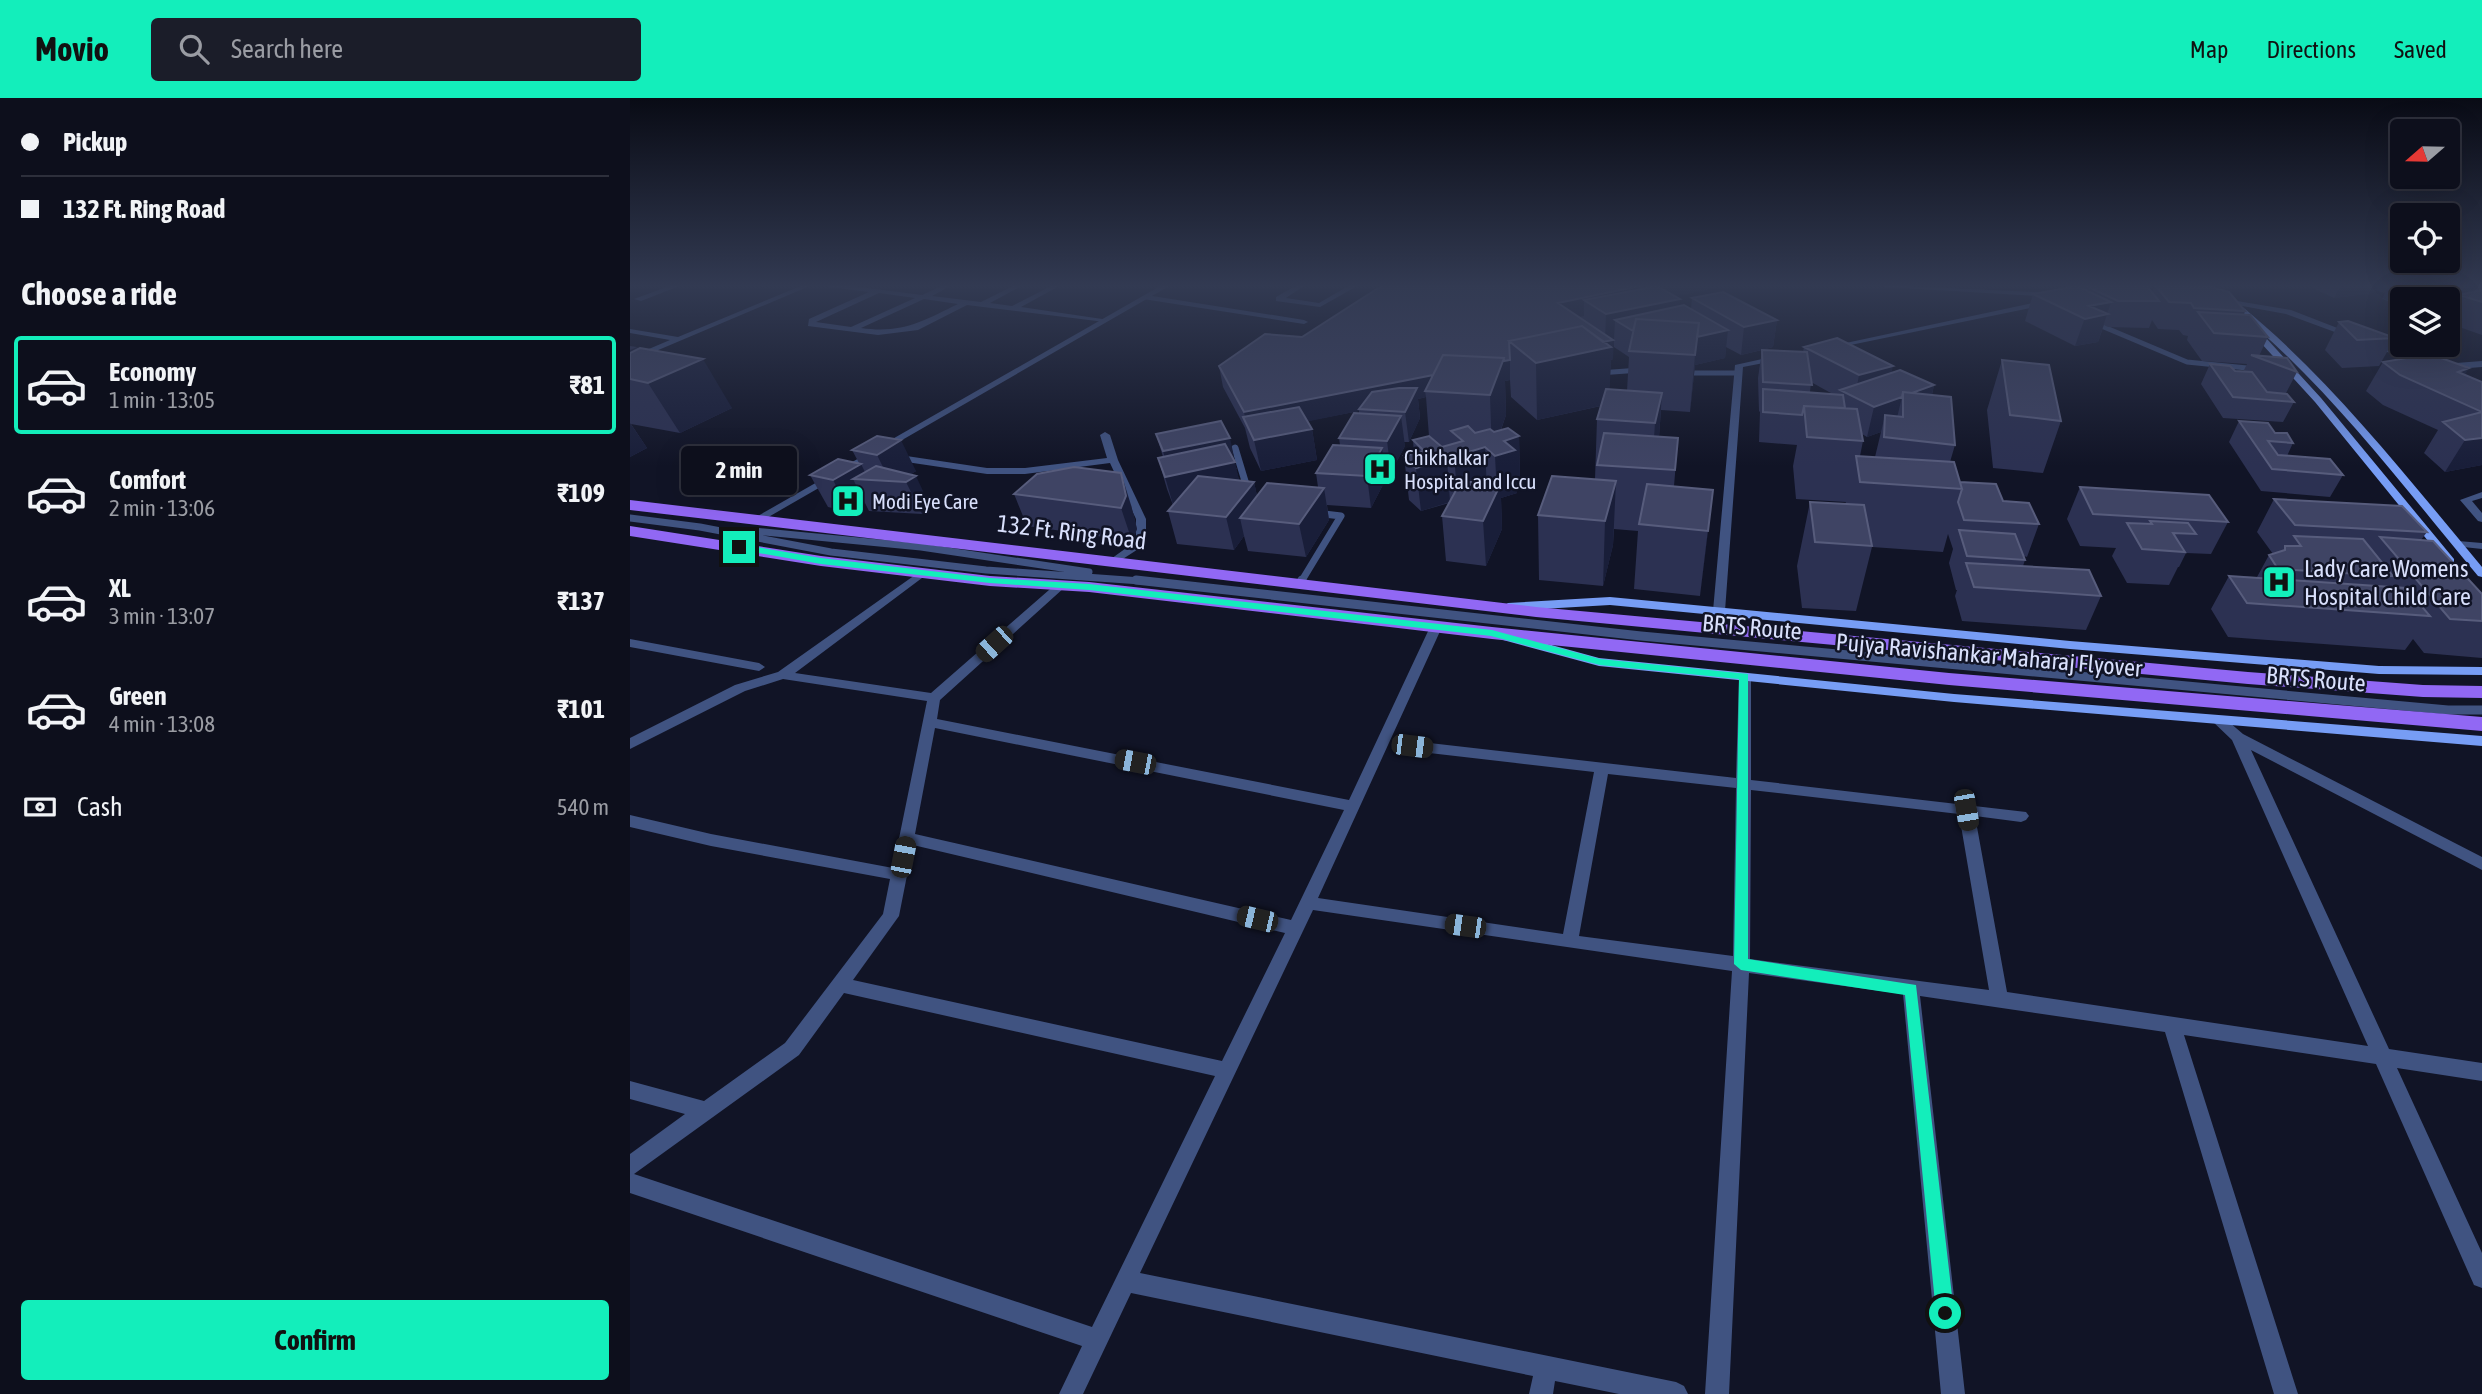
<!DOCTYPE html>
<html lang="en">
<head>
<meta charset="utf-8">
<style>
	body { margin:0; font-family:"Asap Condensed",sans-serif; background:#1b1d29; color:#f1f3f6; height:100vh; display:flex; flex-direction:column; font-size:26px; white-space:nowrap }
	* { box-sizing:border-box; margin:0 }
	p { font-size:23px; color:#9a9ca3 }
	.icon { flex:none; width:38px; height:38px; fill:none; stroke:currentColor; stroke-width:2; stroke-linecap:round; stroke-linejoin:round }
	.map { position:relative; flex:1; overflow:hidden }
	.details { display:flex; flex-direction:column; background:#0d0f1c; width:630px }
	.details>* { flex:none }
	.banner { display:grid; align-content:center; height:154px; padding:0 21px; background:#0d0f1c }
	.needle { width:46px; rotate:250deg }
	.fabs { position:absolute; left:1760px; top:21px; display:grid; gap:14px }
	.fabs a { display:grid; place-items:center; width:70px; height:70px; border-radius:7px; background:#0d0f1c; box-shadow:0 7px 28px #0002,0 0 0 2px #2d2f3b; font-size:35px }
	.end { position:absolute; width:32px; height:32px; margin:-16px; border:9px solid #13eebb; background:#111; box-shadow:0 0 0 4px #111 }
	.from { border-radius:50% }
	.bubble { position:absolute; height:49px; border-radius:7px; background:#0d0f1c; box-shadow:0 7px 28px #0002,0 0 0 2px #2d2f3b; font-size:23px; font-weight:700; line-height:49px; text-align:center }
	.car { position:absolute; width:21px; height:42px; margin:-21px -10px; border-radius:9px; box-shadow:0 0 5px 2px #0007; background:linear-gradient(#222 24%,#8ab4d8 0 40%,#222 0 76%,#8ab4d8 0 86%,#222 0) }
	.banner b { display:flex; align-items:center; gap:24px; height:66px; font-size:26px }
	.banner b+b { border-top:2px solid #2d2f3b }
	.banner i { width:18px; height:18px; background:#f1f3f6 }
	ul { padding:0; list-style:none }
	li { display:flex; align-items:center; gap:21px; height:98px; margin:0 14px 10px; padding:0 7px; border:4px solid transparent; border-radius:7px }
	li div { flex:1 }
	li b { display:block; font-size:26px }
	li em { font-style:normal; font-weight:700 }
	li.active { border-color:#13eebb }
	li>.icon { width:63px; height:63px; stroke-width:1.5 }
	h2 { padding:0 21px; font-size:32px; line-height:84px }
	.pay { display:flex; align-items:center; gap:18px; height:77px; padding:0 21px; font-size:26px }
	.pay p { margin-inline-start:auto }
	.action { display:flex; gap:14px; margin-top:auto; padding:14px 21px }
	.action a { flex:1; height:80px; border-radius:7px; background:#13eebb; color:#111; font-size:28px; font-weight:700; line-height:80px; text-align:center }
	header { display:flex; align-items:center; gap:42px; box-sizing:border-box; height:98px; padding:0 35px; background:#13eebb; color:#111 }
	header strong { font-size:33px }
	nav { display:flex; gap:38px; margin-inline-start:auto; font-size:24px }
	.search { width:490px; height:63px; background:#1b1d29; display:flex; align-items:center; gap:18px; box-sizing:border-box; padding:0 24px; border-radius:7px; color:#9a9ca3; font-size:26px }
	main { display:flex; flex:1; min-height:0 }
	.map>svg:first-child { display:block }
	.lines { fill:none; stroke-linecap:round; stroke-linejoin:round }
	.service-far2 { stroke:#405381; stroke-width:5 }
	.service-far1 { stroke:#405381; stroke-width:7 }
	.service { stroke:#405381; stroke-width:9 }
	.minor { fill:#405381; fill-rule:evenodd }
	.tertiary { fill:#405381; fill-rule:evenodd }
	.secondary { fill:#779df5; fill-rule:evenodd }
	.primary { fill:#9168f4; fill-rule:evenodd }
	.wall { fill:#2c3152; fill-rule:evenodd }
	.shaded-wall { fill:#191e39 }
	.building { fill:#3f4464; stroke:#575c7c; stroke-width:2 }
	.route { fill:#13eebb }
	.labels { text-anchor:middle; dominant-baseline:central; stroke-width:5; stroke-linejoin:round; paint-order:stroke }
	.far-poi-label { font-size:21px; fill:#d9e0fc; stroke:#111426; text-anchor:start }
	.street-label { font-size:24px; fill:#d9e0fc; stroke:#111426 }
	.poi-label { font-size:24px; fill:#d9e0fc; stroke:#111426; text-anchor:start }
</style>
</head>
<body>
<header>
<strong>Movio</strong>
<div class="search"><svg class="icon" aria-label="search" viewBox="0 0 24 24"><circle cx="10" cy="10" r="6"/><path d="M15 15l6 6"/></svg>Search here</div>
<nav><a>Map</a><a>Directions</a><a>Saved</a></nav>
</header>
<main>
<section class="details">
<div class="banner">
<b><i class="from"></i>Pickup</b>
<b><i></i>132 Ft. Ring Road</b>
</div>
<h2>Choose a ride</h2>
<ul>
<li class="active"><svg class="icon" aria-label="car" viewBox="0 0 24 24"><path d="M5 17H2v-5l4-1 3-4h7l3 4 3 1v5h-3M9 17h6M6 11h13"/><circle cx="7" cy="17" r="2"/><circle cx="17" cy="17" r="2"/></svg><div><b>Economy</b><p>1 min · 13:05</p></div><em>₹81</em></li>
<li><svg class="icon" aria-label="car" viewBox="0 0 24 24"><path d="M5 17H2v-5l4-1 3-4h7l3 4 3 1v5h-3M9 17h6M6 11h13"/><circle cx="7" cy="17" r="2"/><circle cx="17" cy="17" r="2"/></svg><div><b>Comfort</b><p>2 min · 13:06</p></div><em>₹109</em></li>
<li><svg class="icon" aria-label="car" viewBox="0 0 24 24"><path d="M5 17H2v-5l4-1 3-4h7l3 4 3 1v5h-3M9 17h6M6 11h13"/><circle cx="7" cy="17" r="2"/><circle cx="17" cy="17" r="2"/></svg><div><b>XL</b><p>3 min · 13:07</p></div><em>₹137</em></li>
<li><svg class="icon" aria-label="car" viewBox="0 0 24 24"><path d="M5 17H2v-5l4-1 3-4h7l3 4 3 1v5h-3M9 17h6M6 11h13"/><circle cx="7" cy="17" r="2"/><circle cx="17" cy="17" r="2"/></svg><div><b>Green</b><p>4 min · 13:08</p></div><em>₹101</em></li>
</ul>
<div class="pay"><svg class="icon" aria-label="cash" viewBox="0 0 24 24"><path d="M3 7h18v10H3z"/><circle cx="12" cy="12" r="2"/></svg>Cash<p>540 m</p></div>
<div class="action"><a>Confirm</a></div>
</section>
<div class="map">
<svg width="1852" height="1296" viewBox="0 0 1852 1296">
	<rect width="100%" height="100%" fill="#111426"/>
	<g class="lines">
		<path class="service-far2" d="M1462,224l95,40 70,7
			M969,275l41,-3
			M1053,275h55"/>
		<path class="service-far1" d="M605,350l13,43
			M0,420l70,9 131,25 155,18 169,12
			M123,433l168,16 168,25
			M671,484l40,-66 -25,-3"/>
		<path class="service" d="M506,482l505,56 807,74h34
			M670,486l2,-4"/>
		<path class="minor" d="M42,187h10l-41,16 -7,-2z
			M173,187h9l-182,77v-5l40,-17 -40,-7v-4l48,8z
			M197,187h17l78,10 22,-10h8l-20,11 49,6 34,-17h8l-33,18 22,3 41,-21h8l-40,22 88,13 -4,2 -138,-17 -49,25 -40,5 -70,-9 1,-7 60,-27 -39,-5zM249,195l36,5 -64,29 -35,-5zM294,201l34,5c-35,17 -56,30 -97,24z
			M667,187h8l-19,13 33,5 31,-18h9l-39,22 -44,-6v-4z
			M516,197l158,25 4,2 -4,2 -161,-25 -1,-2z
			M1417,202l4,2 -1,2 -219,45 -4,-2z
			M1146,258h3v4l-36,7 -18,244 -6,4 -6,-4 22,-246z
			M1852,263v6l-39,3 -4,-3 4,-3z
			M475,334l5,3 8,25 28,59v25l-34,22 -4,-1v-4l28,-20v-22l-26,-56 -85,11h-38l-94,-14 -5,-3 5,-3 94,14h38l82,-10 -7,-23z
			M1852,394v6l-10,3 10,12v9l-4,-1 -18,-21z
			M1828,443l24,2v6l-28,-3v-4z
			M292,472l6,3 -2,2 -131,98 136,20 126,-110h8v4l-125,113 -3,19 412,81 81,-173 2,-3h8l2,3 -124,271 245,36 31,-162 -182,-21 -5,-2 -2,-3 2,-3 5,-2 324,37 3,-101 6,-4 6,4v103l275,32 3,4 -3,4 -5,2 -46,-6 32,176 361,54 -136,-306 -22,-21 2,-3h10l21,18 239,123v13l-231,-120 138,299 93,14v18l-85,-13 85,185v35l-8,-3 -98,-221 -192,-29 114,359h-24l-109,-362 -245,-36 45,398h-24l-38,-400 -154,-21 -20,421h-24l27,-423 -419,-61 -173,363 536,109 8,4 4,8h-69l-64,-13 -2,13h-24l4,-18 -402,-83 -48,101h-24l23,-48 -452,-153v-39l55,-40 -55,-15v-18l74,20 81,-58 98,-129 7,-35 -179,-33 -81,-19v-12l81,19 182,34 34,-167 -144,-22 -38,12 -115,58v-11l105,-53 43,-13zM305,630l409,82 -53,110 -376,-86zM978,676l128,14 -3,168 -154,-20zM1121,692l208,24 30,176 -239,-31zM283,747l372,88 -63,128 -369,-81 46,-64zM214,895l371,83 -123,251 -458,-153 165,-119z
			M0,541l129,24 6,4 -6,4 -129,-24z"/>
		<path class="tertiary" d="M532,187h9l-413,238h-8l-1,-2z
			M1251,187l173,8 4,2 -4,2 -170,-10z
			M1607,203l54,9 67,26 -7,2 -65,-24 -49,-9z
			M1740,243h6l53,23 -7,2 -52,-21z"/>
		<path class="secondary" d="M1571,187h8l24,11 -7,2z
			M1603,206h6c92,75 167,172 243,263v10l-4,-1c-76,-91 -152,-193 -245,-268z
			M1620,229h6l65,71 133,161v4h-8l-131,-161 -65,-71z
			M980,499l460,44 309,25 103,1v8l-103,-1 -309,-25 -460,-44 -102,6 -6,-4 6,-4z
			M877,535l92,25 355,36 528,42v10l-528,-44 -355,-36 -96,-26 -2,-3z"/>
		<path class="primary" d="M0,402l906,107 712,65 175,13 59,1v12l-59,-1 -175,-13 -712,-67 -906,-107z
			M0,428l191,30 169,20 99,6 403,45 457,46 533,44v14l-533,-46 -457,-46 -403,-47 -99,-6 -169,-20 -191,-30z"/>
	</g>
	<path class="wall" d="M753,187l292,11 5,3 -1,7 12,3 1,-11 85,22 -4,27 -11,3 41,2 1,-5 130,38 -2,10 23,50 -5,17 10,20 43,19 36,23 -12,33 -3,-1 1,4 -2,6 78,30 -15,34 -124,-9 -7,-25 2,-6h-1l-7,-27 4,-14 -5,-15 -5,18 -71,-5 -16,64 -54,-3 -5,-42 13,-64 35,2 1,-2 -50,-3 -3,-33 4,-21 -38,-3 1,-30 -1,-1 -1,-33 4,-28 -21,5 -15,-8 -1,11 -30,7 -5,47 -29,-2 -2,27 19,1 -4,48 39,4 -13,106 -66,-7 4,-58 -24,-2 -1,16 -10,41 -64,-6 -1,-65 57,-36 2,-60 4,-13 -64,14 -26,-23 -1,-17 -5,1 1,34 -5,15 18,6 1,43 -4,1 1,13 -16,5 1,31 -16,37 -40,-5 -4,-45 7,-13 -28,8 -12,-11 -5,-44 10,-2 -1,-14 16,-4 -3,-39 -8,2 2,19 -11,24h-5l1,4 -14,26h-6l1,7 -15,29 -44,-3 2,15 -23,37 -58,-6 -4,-15 -10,14 -57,-6 -9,-33 5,-6 -6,-16 -9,-31 5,-1 -7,-23 82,35h-2l3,11 15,2 3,14 61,-9 -2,-14 24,-28 -1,-7 20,-25v-2l-52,10 5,8 5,31 -56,11 -11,-23 -5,-20 -22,-41 -4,-21 83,-29zM983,242l1,7 15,10 -2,34 -18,-2 2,-29 2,-1zM1181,284l18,10 4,2 -23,-2zM1251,334l-6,25 -15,-1 3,-15 -1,-7 5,3z
		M1454,187l68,7 3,-7 90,26 -1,4 24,22 -9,19 38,16 -11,21 8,9 -11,20 -60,-4 -22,-34 9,-20 25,7 8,1 4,-8 -45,-3 -15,-21 1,-4 -5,-1 -4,-5 -21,-1 -6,-9 -3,8 -41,-1 -4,-2 -6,17 -23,4 -50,-25 8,-27 50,-5z
		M1680,187h172v50l-34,-12v-10l4,-6 -4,-1v-7h-45v8l-21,-8 3,-6 -10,-3 -2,3 -39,5 -21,-10 2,-3z
		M1709,224l56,16 -16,28 -37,2 -17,-18z
		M0,248l7,1 1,2 94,59 -52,25 -49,-9 16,24 -17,9z
		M1372,262l59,61 -18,52 -50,-5 -6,-58z
		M1753,264l82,13 17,7v83l-37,7 -21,-19 14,-23 -55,-25 -17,-14z
		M1609,323l36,12 18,10 -6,13 56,19 -13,22 -69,-6 -32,-49z
		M247,338l39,35 -6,4 21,33 -9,6 -53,-3 -4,-8 -15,9 -22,-5 -18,-32 49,-12 -7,-13z
		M1450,389l148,35 -17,32 -25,-1 -7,14h-1l-9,18 -42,-2 -15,-27 4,-8 -36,-2 -13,-27z
		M384,396l117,11 6,24 -5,12 -105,-15z
		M1644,401l153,33 -6,8 61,54v64l-58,-5 -11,-14 -8,11 -177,-13 -17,-28 18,-33 28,1 12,-22 4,-1 -16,-22z"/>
	<path class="shaded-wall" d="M1015,187h85l-128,27 -18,-12v16l-26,5v-18z
		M1711,187h37l-5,8 -39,5z
		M1810,187h14l-9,14h-19l7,-13z
		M1835,187h11l-8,13 -9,-3z
		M1050,201l-2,27 -40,8 -23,-14 -2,39 -2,1 -2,44 -72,16 -1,-57 69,-22 1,-27z
		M1481,204l-13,40 -23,4 14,-40z
		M1147,222l-4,27 -32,8 3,-28z
		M1098,232l-3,28 -30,7 -5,47 5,-57v-18z
		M7,249l19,32 47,-20 29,49 -52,25 -32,-50 -18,-4v-29z
		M874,260l6,2v20l-5,1 1,34 -14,39 -2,-59 -65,-4 1,6 -8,2 2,19 -11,24 -4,-30 -46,-3v2l-108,22 -5,-10 -2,-11z
		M1263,268l-6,29 -32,2 4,-22z
		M1839,270l-18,30 7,-26z
		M1304,287l-7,30 -24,2v-21z
		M1032,295l-4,59 -6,17 3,-46z
		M1272,299l-7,29 -10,-11 -4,17 -14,5 7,-30z
		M771,318l4,30 -14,26 -4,-31z
		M0,325l17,25 -17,9z
		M682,331l5,31 -56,11 -7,-31z
		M889,338l1,43 -4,1 1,13 -16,5 1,31 -16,37 -3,-45 14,-28 -2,-37 9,-15z
		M600,340l12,56 -68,14 -9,-31 5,-1 -7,-25z
		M1852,340v27l-37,7 20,-32z
		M271,342l15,31 -17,11 -9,-1 -13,-26z
		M855,349l2,43 -29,19 -3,-43 7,-12z
		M752,350l4,31 -15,29 -4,-32z
		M817,361l3,43 -29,9 -5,-43z
		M231,366l8,16 -16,-1 12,24 -15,9 -17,-32z
		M491,375l10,32 6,24 -5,12 -11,-33z
		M286,378l15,32 -9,6 -16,-32z
		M986,383l-3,64 -10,41 2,-65z
		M624,384l7,32 -21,4 4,18 -10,14 -8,-33z
		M694,390l5,32 -23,37 -7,-33z
		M1083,392l-8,64 -5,42z"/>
	<path class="building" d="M753,187h262l-87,18 55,37 -10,2 -21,-16 -73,15 1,19 -6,1v-3l-61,-3 -10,20 -189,37 -25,-46 46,-32 37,3z
		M1454,187h62l13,16h-41z
		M1525,187l59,3 15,4 16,19 -51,-3 -3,-5 -22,-1z
		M1027,188l23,13 -74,15 -22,-14z
		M1447,188l34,16 -22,4 19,8 -23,5 -52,-25z
		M1852,192v12l-23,-7z
		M1093,194l54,28 -33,7 -52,-29z
		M1054,207l44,25 -31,7 2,-14 -63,-4 -3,12 -18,-11z
		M1568,214l52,3 18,22 -54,-4z
		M1006,221l63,4 -4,32 -66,-4z
		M1718,223l47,17 -38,2 -18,-18z
		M952,228l29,21 -75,16 -27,-22z
		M1207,240l56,28 -34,9 -55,-28z
		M10,250l63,11 -55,24 -18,-4v-26z
		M1132,252l45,2 5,33 -49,-3z
		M1800,256l39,14 -11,4 24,10v30l-82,-37 -17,-13z
		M813,257l61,3 -14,37 -65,-4z
		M1621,257l36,3 10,14z
		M1372,262l47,5 12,56 -51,-6z
		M1580,266l20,2 5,5 17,1 15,20 20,2 7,8 -61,-5z
		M1270,272l34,15 -22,8 -9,-1 -1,5 -28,10 -34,-17z
		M769,290h18l-12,24 -46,-3 13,-17z
		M976,291l56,4 -7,30 -58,-4z
		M1133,291l80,6 2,13 -41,-2 -2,9 -39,-3z
		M1273,294l48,5 4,48 -71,-8 1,-22 18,2z
		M1174,308l53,3 6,32 -56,-4z
		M669,309l13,22 -58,11 -11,-23z
		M1852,314v26l-17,2 -22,-18z
		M724,315l47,3 -14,25 -48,-3z
		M591,323l9,17 -67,13 -7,-17z
		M1609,323l29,2 7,10h12l6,10 -25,-2 10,14 52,4 13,16 -71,-6z
		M838,328l7,7 15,-4 4,3 14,-4 11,8 -15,5 11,9 -20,6 -10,-9 -23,7 9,7 -16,5 -8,-7 -31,9 -12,-12 20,-5 -11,-11 16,-4 13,11 21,-6 -12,-10z
		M974,335l74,5 -3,32 -78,-5z
		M247,338l24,4 -24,15 -25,-5z
		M595,346l10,18 -70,15 -7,-19z
		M703,347l49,3 -15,28 -51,-3z
		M1226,358l98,6 8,27 -102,-7z
		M208,361l23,5 -28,16 -23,-5z
		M246,368l40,10 -10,6 -53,-3z
		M444,369l47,6 5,23 -5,12 -107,-14 23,-20z
		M568,378l56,6 -28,35 -58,-6z
		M922,378l64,5 -11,40 -67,-6z
		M831,383l39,4 -17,36 -41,-5z
		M1330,384l36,2 7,17 26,2 10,21 -75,-4 -6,-18 4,-13z
		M637,385l57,5 -25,36 -59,-6z
		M1017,386l66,6 -5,41 -69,-7z
		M1450,389l129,8 19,27 -135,-8z
		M1644,401l128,7 25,26 -132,-7z
		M1180,404l54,3 8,41 -57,-4z
		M1520,423l38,2 8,11 -23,-1 12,19 -43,-3 -15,-26 25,1z
		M1329,432l56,4 10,26 -58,-4z
		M1664,438l69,3 30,37 -115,-7 -9,-14 16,-5v-4h16z
		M1750,439l53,4 49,53v27l-32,-2z
		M1336,465l123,7 12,26 -127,-9z
		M1599,478l177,12 24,28 -183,-13z"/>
	<linearGradient id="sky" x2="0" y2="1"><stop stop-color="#090b15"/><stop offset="0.51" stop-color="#323a52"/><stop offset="1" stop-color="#323a52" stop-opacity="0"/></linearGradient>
	<rect width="1852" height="368" fill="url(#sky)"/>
	<path class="route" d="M109,446l82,14 169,20 99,6 403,46 108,29 148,15v285l168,26 38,328 -3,7 -6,2 -6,-2 -3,-7 -31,-318 -164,-25 -7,-6 5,-285 -139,-14 -109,-29 -402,-46 -99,-7 -169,-19 -85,-15v-4z"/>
	<defs>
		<g id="hospital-square" transform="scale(1.75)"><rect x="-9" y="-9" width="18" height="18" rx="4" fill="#13eebb" stroke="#111426"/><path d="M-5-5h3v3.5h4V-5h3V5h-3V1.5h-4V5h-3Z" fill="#111"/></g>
	</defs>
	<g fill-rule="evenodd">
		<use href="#hospital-square" x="750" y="371"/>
		<use href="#hospital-square" x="218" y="403"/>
		<use href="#hospital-square" x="1649" y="484"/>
	</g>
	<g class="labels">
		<g class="far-poi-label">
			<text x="774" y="359">Chikhalkar<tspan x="774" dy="24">Hospital and Iccu</tspan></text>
			<text x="242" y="403">Modi Eye Care</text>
		</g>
		<g class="street-label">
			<text transform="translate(442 434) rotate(7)">132 Ft. Ring Road</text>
			<text transform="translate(1122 529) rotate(5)">BRTS Route</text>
			<text transform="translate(1359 557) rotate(5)">Pujya Ravishankar Maharaj Flyover</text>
			<text transform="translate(1686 581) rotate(5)">BRTS Route</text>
		</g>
		<g class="poi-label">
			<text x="1674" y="470">Lady Care Womens<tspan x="1674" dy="28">Hospital Child Care</tspan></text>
		</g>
	</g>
</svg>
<div class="fabs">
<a><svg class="needle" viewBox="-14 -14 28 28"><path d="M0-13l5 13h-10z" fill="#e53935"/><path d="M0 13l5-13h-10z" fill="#9a9ca3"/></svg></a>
<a><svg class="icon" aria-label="locate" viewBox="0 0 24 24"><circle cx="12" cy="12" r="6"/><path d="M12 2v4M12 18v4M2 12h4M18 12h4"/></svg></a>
<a><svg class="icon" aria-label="layers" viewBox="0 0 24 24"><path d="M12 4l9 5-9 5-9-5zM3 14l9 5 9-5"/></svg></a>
</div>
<i class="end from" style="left:1315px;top:1215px"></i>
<i class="end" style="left:109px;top:449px"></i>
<div class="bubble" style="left:51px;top:348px;width:116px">2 min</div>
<i class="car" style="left:364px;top:546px;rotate:228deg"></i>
<i class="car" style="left:782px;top:648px;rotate:97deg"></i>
<i class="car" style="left:505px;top:664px;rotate:281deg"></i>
<i class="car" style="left:1336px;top:712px;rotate:170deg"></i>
<i class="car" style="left:273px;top:759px;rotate:11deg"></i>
<i class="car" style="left:627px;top:821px;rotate:283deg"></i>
<i class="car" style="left:835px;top:828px;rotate:278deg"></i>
</div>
</main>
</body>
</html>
